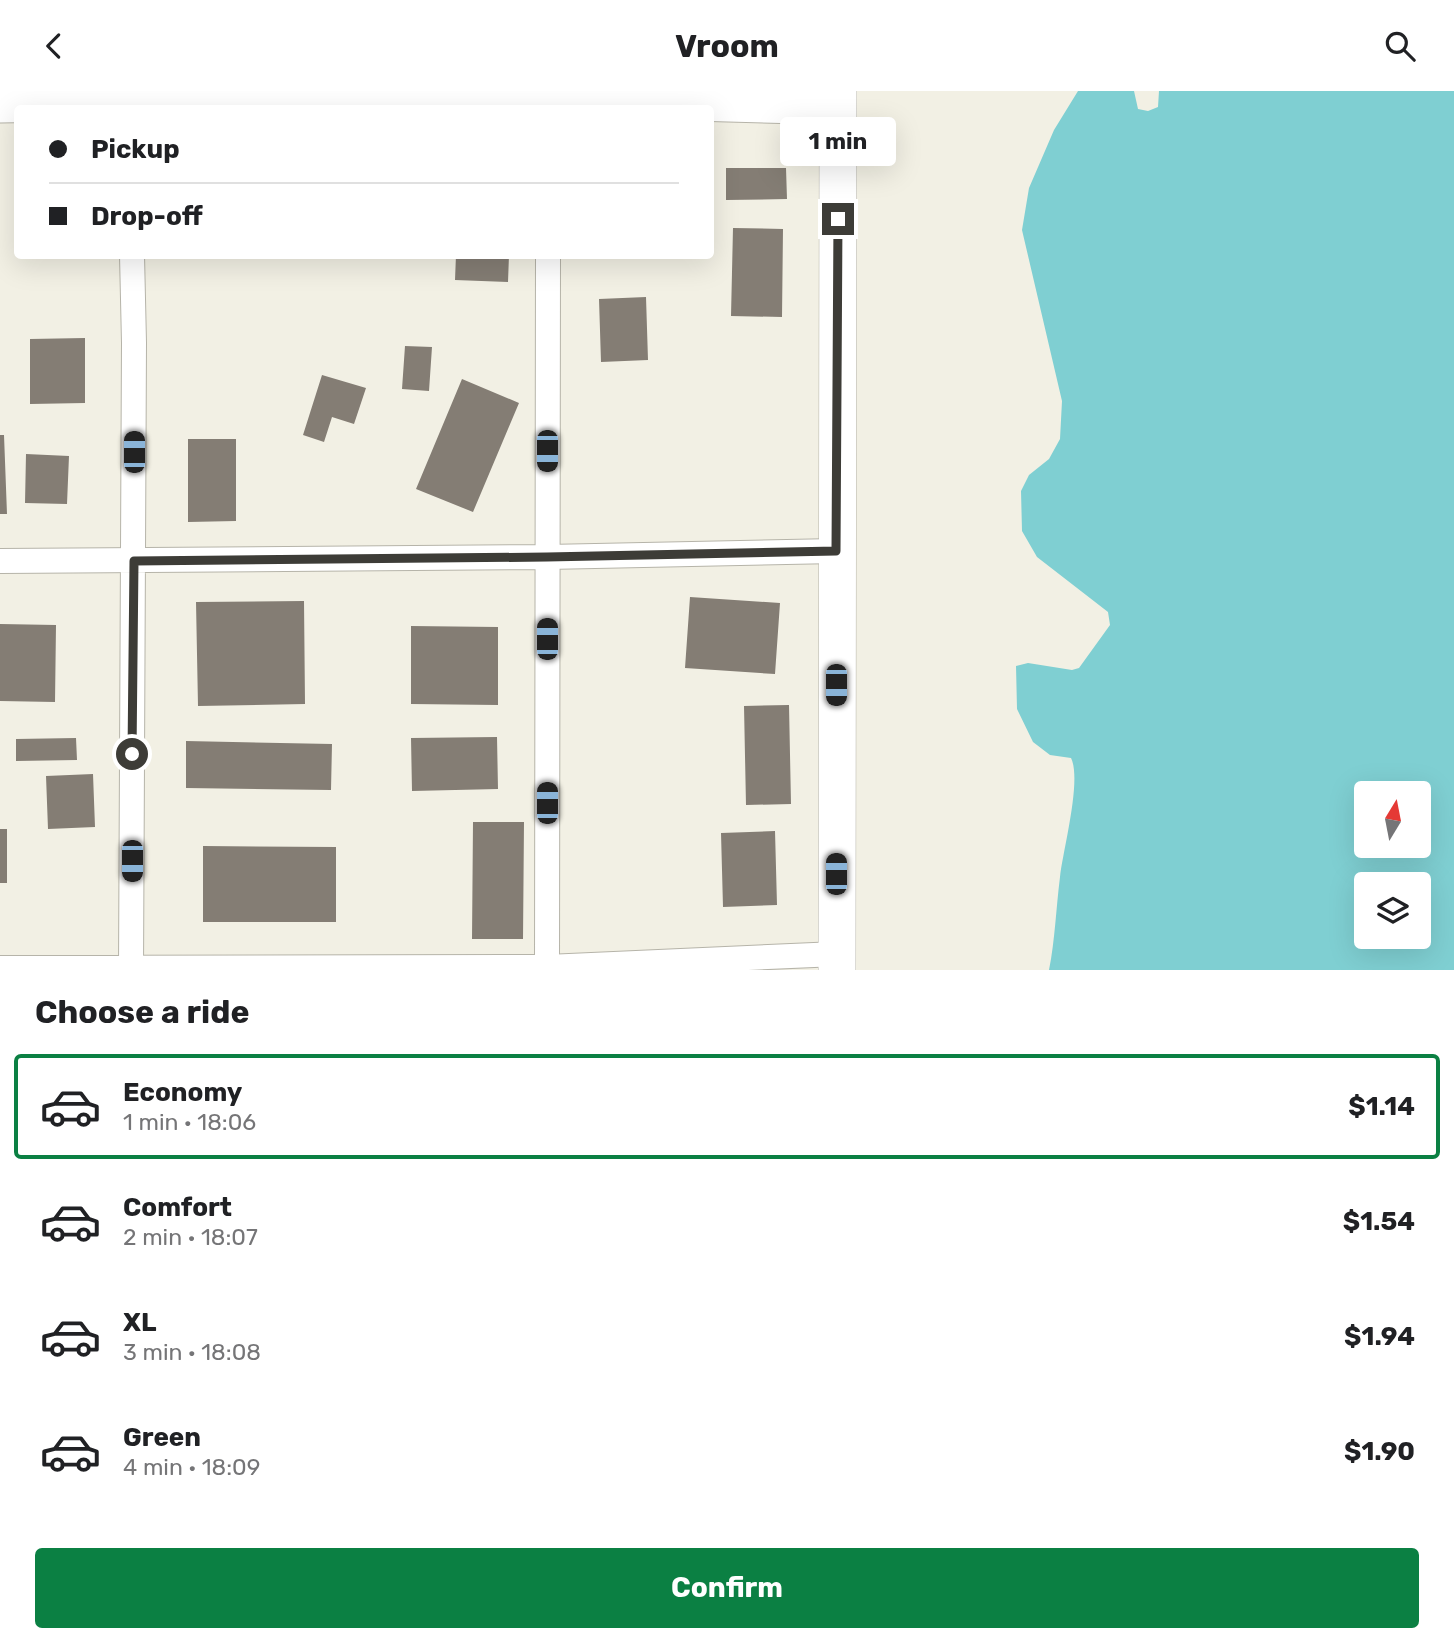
<!DOCTYPE html>
<html lang="en">
<head>
<meta charset="utf-8">
<style>
	body { margin:0; font-family:Rubik,sans-serif; background:#f2f2f2; color:#202124; height:100vh; display:flex; flex-direction:column; font-size:26px; white-space:nowrap }
	* { box-sizing:border-box; margin:0 }
	p { font-size:23px; color:#757577 }
	.icon { flex:none; width:38px; height:38px; fill:none; stroke:currentColor; stroke-width:2; stroke-linecap:round; stroke-linejoin:round }
	.map { position:relative; height:879px; overflow:hidden }
	.side { display:flex; flex-direction:column; background:#fff; flex:1 }
	.side>* { flex:none }
	.guide { position:absolute; left:14px; top:14px; width:700px; height:154px; border-radius:7px; box-shadow:0 7px 28px #0002; display:grid; align-content:center; height:154px; padding:0 35px; background:#fff }
	.needle { width:46px; rotate:10deg }
	.tools { position:absolute; left:1354px; top:690px; display:grid; gap:14px }
	.tools a { display:grid; place-items:center; width:77px; height:77px; border-radius:7px; background:#fff; box-shadow:0 7px 28px #0002; font-size:35px }
	.end { position:absolute; width:32px; height:32px; margin:-16px; border:9px solid #3d3c37; background:#fff; box-shadow:0 0 0 4px #fff }
	.from { border-radius:50% }
	.bubble { position:absolute; height:49px; border-radius:7px; background:#fff; box-shadow:0 7px 28px #0002; font-size:23px; font-weight:700; line-height:49px; text-align:center }
	.car { position:absolute; width:21px; height:42px; margin:-21px -10px; border-radius:9px; box-shadow:0 0 5px 2px #0007; background:linear-gradient(#222 24%,#8ab4d8 0 40%,#222 0 76%,#8ab4d8 0 86%,#222 0) }
	.guide b { display:flex; align-items:center; gap:24px; height:66px; font-size:26px }
	.guide b+b { border-top:2px solid #e0e0e0 }
	.guide i { width:18px; height:18px; background:#202124 }
	ul { padding:0; list-style:none }
	li { display:flex; align-items:center; gap:21px; height:105px; margin:0 14px 10px; padding:0 21px; border:4px solid transparent; border-radius:7px }
	li div { flex:1 }
	li b { display:block; font-size:26px }
	li em { font-style:normal; font-weight:700 }
	li.current { border-color:#0b8043 }
	li>.icon { width:63px; height:63px; stroke-width:1.5 }
	h2 { padding:0 35px; font-size:32px; line-height:84px }
	.cta { display:flex; gap:14px; margin-top:auto; padding:14px 35px }
	.cta a { flex:1; height:80px; border-radius:7px; background:#0b8043; color:#fff; font-size:28px; font-weight:700; line-height:80px; text-align:center }
	header { display:flex; justify-content:space-between; align-items:center; height:91px; padding:0 35px; background:#fff; font-size:32px; font-weight:700 }
	.map>svg:first-child { display:block }
	.water { fill:#7fcfd2; fill-rule:evenodd }
	.building { fill:#847d74 }
	.lines { fill:none; stroke-linecap:round; stroke-linejoin:round }
	.minor-casing { stroke:#b6b4a9; stroke-width:26 }
	.secondary-casing { stroke:#b6b4a9; stroke-width:35 }
	.primary-casing { stroke:#b6b4a9; stroke-width:38 }
	.minor { stroke:#fff; stroke-width:24 }
	.secondary { stroke:#fff; stroke-width:33 }
	.primary { stroke:#fff; stroke-width:37 }
	.route { stroke:#3d3c37; stroke-width:9 }
</style>
</head>
<body>
<header><svg class="icon" aria-label="back" viewBox="0 0 24 24"><path d="M15 5l-7 7 7 7"/></svg>Vroom<svg class="icon" aria-label="search" viewBox="0 0 24 24"><circle cx="10" cy="10" r="6"/><path d="M15 15l6 6"/></svg></header>
<div class="map">
<svg width="1454" height="879" viewBox="0 0 1454 879">
	<rect width="100%" height="100%" fill="#f2f0e4"/>
	<path class="water" d="M1078,0h56l4,18 10,2 10,-4 1,-16h295v879h-405c6,-30 7,-62 11,-93 3,-27 22,-97 11,-119l-21,-3 -17,-13 -16,-33 -1,-43 12,-3 44,7 7,-2 31,-43 -2,-13 -71,-55 -15,-26 -1,-40 8,-16 20,-16 11,-20 2,-38 -40,-171 7,-42 25,-58zM1367,702h52v52h-52zM1367,793h52v52h-52z"/>
	<path class="building" d="M726,77h60l1,31 -61,1z
		M733,137l50,1 -1,88 -51,-1z
		M456,164h53l-1,27 -53,-2z
		M646,206l2,63 -47,2 -2,-63z
		M85,247v65l-55,1v-65z
		M405,255l27,1 -3,44 -27,-2z
		M322,284l44,13 -12,36 -22,-7 -8,25 -21,-7z
		M462,288l57,24 -46,109 -57,-23z
		M0,344h4l3,79h-7z
		M188,348h48v82l-48,1z
		M26,363l43,2 -2,48 -42,-1z
		M690,506l90,6 -5,71 -90,-6z
		M304,510l1,103 -107,2 -2,-104z
		M0,533l56,1 -1,77 -55,-1z
		M411,535l87,1v78l-87,-1z
		M789,614l2,99 -45,1 -2,-99z
		M497,646l1,52 -86,2 -1,-53z
		M76,647l1,22 -61,1v-22z
		M186,650l146,3 -1,46 -145,-2z
		M93,683l2,53 -47,2 -2,-53z
		M473,731h51l-1,117h-51z
		M0,738h7v54h-7z
		M775,740l2,74 -54,2 -2,-74z
		M203,755l133,1v75h-133z"/>
	<g class="lines">
		<g class="minor-casing">
			<path id="minor" d="M0,470l547,-4 289,-6
				M0,877l547,-1 290,-13
				M131,879l3,-627 -2,-88
				M547,879l1,-715"/>
		</g>
		<g class="secondary-casing">
			<path id="secondary" d="M0,15l342,-6h205l291,8"/>
		</g>
		<g class="primary-casing">
			<path id="primary" d="M837,879l1,-879"/>
		</g>
		<use href="#minor" class="minor"/>
		<use href="#secondary" class="secondary"/>
		<use href="#primary" class="primary"/>
	</g>
	<g class="lines">
		<path class="route" d="M132,663l2,-193 413,-4 289,-6 2,-332"/>
	</g>
</svg>
<div class="tools">
<a><svg class="needle" viewBox="-14 -14 28 28"><path d="M0-13l5 13h-10z" fill="#e53935"/><path d="M0 13l5-13h-10z" fill="#757577"/></svg></a>
<a><svg class="icon" aria-label="layers" viewBox="0 0 24 24"><path d="M12 4l9 5-9 5-9-5zM3 14l9 5 9-5"/></svg></a>
</div>
<i class="end from" style="left:132px;top:663px"></i>
<i class="end" style="left:838px;top:128px"></i>
<div class="bubble" style="left:780px;top:26px;width:116px">1 min</div>
<i class="car" style="left:547px;top:360px;rotate:180deg"></i>
<i class="car" style="left:134px;top:361px;rotate:0deg"></i>
<i class="car" style="left:547px;top:548px;rotate:0deg"></i>
<i class="car" style="left:836px;top:594px;rotate:180deg"></i>
<i class="car" style="left:547px;top:712px;rotate:0deg"></i>
<i class="car" style="left:132px;top:770px;rotate:180deg"></i>
<i class="car" style="left:836px;top:783px;rotate:0deg"></i>
<div class="guide">
<b><i class="from"></i>Pickup</b>
<b><i></i>Drop-off</b>
</div>
</div>
<section class="side">
<h2>Choose a ride</h2>
<ul>
<li class="current"><svg class="icon" aria-label="car" viewBox="0 0 24 24"><path d="M5 17H2v-5l4-1 3-4h7l3 4 3 1v5h-3M9 17h6M6 11h13"/><circle cx="7" cy="17" r="2"/><circle cx="17" cy="17" r="2"/></svg><div><b>Economy</b><p>1 min · 18:06</p></div><em>$1.14</em></li>
<li><svg class="icon" aria-label="car" viewBox="0 0 24 24"><path d="M5 17H2v-5l4-1 3-4h7l3 4 3 1v5h-3M9 17h6M6 11h13"/><circle cx="7" cy="17" r="2"/><circle cx="17" cy="17" r="2"/></svg><div><b>Comfort</b><p>2 min · 18:07</p></div><em>$1.54</em></li>
<li><svg class="icon" aria-label="car" viewBox="0 0 24 24"><path d="M5 17H2v-5l4-1 3-4h7l3 4 3 1v5h-3M9 17h6M6 11h13"/><circle cx="7" cy="17" r="2"/><circle cx="17" cy="17" r="2"/></svg><div><b>XL</b><p>3 min · 18:08</p></div><em>$1.94</em></li>
<li><svg class="icon" aria-label="car" viewBox="0 0 24 24"><path d="M5 17H2v-5l4-1 3-4h7l3 4 3 1v5h-3M9 17h6M6 11h13"/><circle cx="7" cy="17" r="2"/><circle cx="17" cy="17" r="2"/></svg><div><b>Green</b><p>4 min · 18:09</p></div><em>$1.90</em></li>
</ul>
<div class="cta"><a>Confirm</a></div>
</section>
</body>
</html>
